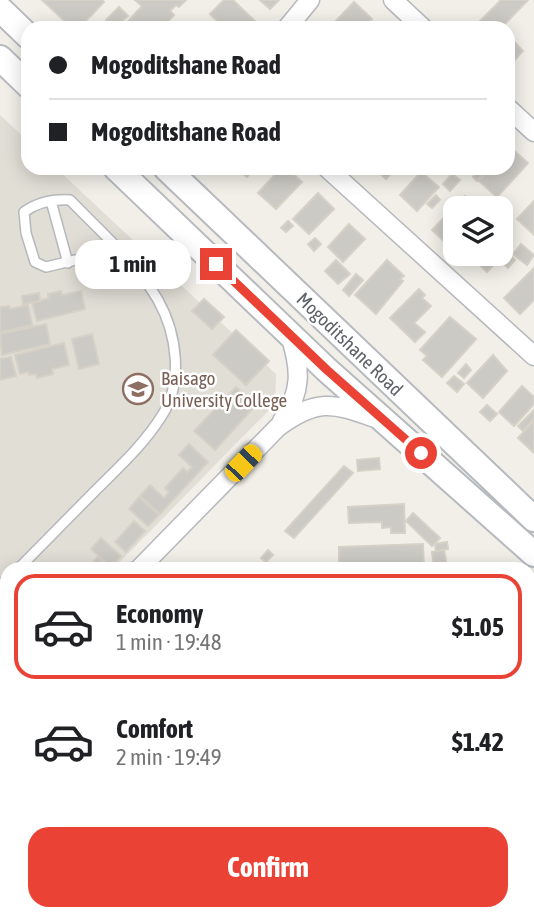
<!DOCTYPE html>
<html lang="en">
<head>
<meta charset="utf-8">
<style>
	body { margin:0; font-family:"Asap Condensed",sans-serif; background:#f2f2f2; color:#202124; height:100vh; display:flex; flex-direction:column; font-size:26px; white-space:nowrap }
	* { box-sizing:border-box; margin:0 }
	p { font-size:23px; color:#757577 }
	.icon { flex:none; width:38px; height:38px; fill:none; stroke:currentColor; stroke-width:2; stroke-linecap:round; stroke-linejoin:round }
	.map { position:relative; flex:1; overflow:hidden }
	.drawer { position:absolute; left:0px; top:562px; width:536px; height:359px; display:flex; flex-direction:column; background:#fff; border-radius:21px 21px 0 0; box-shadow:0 4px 18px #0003 }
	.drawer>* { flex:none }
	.top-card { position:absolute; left:21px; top:21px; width:494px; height:154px; border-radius:21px; box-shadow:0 4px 18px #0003; display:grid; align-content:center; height:154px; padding:0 28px; background:#fff }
	.tools { position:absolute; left:443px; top:196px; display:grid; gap:14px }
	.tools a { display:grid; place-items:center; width:70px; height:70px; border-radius:14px; background:#fff; box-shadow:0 4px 18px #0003; font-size:35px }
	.end { position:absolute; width:32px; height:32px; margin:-16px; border:9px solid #ea4335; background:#fff; box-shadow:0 0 0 4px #fff }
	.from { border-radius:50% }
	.bubble { position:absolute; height:49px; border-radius:21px; background:#fff; box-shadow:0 4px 18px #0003; font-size:23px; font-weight:700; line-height:49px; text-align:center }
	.car { position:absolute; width:21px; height:42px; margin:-21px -10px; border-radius:9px; box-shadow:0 0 5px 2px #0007; background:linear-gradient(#f5c518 24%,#345 0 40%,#f5c518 0 76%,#345 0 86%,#f5c518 0) }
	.top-card b { display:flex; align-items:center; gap:24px; height:66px; font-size:26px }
	.top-card b+b { border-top:2px solid #e0e0e0 }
	.top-card i { width:18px; height:18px; background:#202124 }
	ul { padding:12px 0 0; list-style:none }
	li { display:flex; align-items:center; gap:21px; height:105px; margin:0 14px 10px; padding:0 14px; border:4px solid transparent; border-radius:21px }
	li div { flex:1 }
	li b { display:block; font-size:26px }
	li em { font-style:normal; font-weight:700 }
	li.selected { border-color:#ea4335 }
	li>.icon { width:63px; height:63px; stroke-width:1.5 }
	.primary-button { display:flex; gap:14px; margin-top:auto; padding:14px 28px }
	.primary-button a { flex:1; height:80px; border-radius:21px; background:#ea4335; color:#fff; font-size:28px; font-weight:700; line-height:80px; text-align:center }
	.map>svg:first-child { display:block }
	.education { fill:#e1ded6 }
	.building { fill:#cccac5; stroke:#d6d1c6; stroke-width:2 }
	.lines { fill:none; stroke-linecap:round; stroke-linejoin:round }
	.service-casing { stroke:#b5b8bc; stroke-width:12 }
	.minor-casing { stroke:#b5b8bc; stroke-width:21 }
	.secondary-casing { stroke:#b6babf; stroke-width:28 }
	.service { stroke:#fff; stroke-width:9 }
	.minor { stroke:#fff; stroke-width:18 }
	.secondary { stroke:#fff; stroke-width:24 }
	.route { stroke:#ea4335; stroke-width:9 }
	.labels { text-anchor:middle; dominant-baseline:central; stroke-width:5; stroke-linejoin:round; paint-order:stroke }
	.street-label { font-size:19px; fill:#5f6368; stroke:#fff }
	.education-label { font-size:19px; fill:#785e54; stroke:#fff; text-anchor:start }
</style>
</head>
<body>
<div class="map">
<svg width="534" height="920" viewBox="0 0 534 920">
	<rect width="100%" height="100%" fill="#f1efe8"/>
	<path class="education" d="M0,115l28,26v27h28l220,206 -1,30 -162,165h-106v105l-7,14z"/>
	<path class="building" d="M42,0h60l2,2 -25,26h-7z
		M135,0h51l-7,7 -3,-2 -6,6 4,4 -12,13h-7l-2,-4 -2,4h-29l20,-22z
		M224,0h9l26,25 -3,3h-32l-14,-14z
		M260,0h19l-9,9z
		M501,0h27l-27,28h-28z
		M354,2l18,17 -9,9h-29l-3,-2z
		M119,7l9,9 -14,12 -8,-8z
		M508,35l15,16 -15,16z
		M510,147l18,16 -31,34 -18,-16 11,-13h18v-19z
		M237,168h17l-7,9z
		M281,168h6l15,14 -26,27 -18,-16z
		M374,168h22l-10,11z
		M480,168l6,3 -9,10 -4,-4z
		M421,172l18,15 -22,24 -17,-16z
		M452,174l8,6 -10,11 -7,-7z
		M318,193l16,16 -25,25 -16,-15z
		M436,195l4,5 -8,8 -5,-4z
		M465,196l13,12h-23v35l-4,5 -19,-18z
		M534,201v34l-17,-16z
		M288,221l5,5 -7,6 -5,-4z
		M349,224l16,15 -22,23 -15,-15z
		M500,236l11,10 -24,26 -18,-17 31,-1z
		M315,238l6,6 -7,7 -6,-7z
		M521,244l13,11 -7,10 -14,-11z
		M511,256l4,4 -7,8 -4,-4z
		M336,260l14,14 -12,10 -13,-13z
		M387,260l17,16 -4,3 3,2 -27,33 -21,-19z
		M534,268v32l-14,14 -16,-16z
		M356,274l7,6 -14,16 -6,-6z
		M419,289l6,6 -3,3 9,8 -17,17 11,9 -10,10 -25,-24z
		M61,291l1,4 19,-4 4,18 -48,12 -5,-18 17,-5 -1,-4z
		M39,293l1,8 -17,3 -1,-8z
		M204,299l20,18 -12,12 -20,-18z
		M28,305l4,20 -32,7v-25l9,-1 1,3z
		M450,317l26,22 -34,38 -19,-17 4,-4 -7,-6z
		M46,324l4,20 -48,11 -2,-21z
		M236,330l33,31 -23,24 -33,-30z
		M92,334l7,30 -20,5 -7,-30z
		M64,343l5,22 -17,4 1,5 -16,4 -1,-4 -7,1 -1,-3 -8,2 -5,-19z
		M493,355l14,16 -24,27 -16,-15z
		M11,357l5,19 -16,4v-21z
		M466,364l5,6 -7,8 -6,-5z
		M454,376l10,8 -7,8 -10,-9z
		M522,386l12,11v7l-20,22 -15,-14z
		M236,387l20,18 -41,45 -21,-19z
		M487,405l10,9 -7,7 -10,-9z
		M534,410v9l-11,12 -5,-5z
		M534,421v30l-1,1 -15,-14z
		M189,444l19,18 -48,52 -20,-18 10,-11 14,13 5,-6 -4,-4 18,-20 4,4 5,-5 -13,-12z
		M379,458l1,11 -22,2 -1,-11z
		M344,466l9,7 -59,65 -9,-7z
		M139,497l20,18 -11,11 -19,-17z
		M404,504l1,29h-14v-6l-9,1v-6l-33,1 -1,-16z
		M413,513l27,25 -8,8 -26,-25z
		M134,521l11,10 -19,21 -11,-10z
		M101,538l20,18 -10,11 -20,-18z
		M447,542l1,7 -12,2 -1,-7z
		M423,544l1,25h-85v-22z
		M268,550l5,5 -7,7 -5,-4z
		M444,550l3,16 -13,2 -2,-16z
		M98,557l4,4 -7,8h-9z
		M528,695l6,5v45l-6,-5 3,-6 -3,-3z
		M534,867v15l-6,-5z
		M3,884l4,3 2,27 -4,5 1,1h-6v-32z
		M529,911l5,3v6h-12z
		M9,914h12l-6,6 -10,-3z
		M105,914h17l9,6h-20z
		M124,914h13l7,5 -11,1z
		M331,914h2l9,6h-16z
		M349,914h32l4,2 2,-2 7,6h-50z
		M390,914h6l6,4 -8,2 -6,-4z"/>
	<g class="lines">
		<g class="service-casing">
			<path id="service" d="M51,201l17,62
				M18,569c27,-27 53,-54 79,-80 23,-23 47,-45 64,-72 23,-34 16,-83 -3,-117 -22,-38 -58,-69 -88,-100 -18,-1 -32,2 -46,12l2,21 9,29 11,5 71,-17
				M7,579l-3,3 3,12"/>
		</g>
		<g class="minor-casing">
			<path id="minor" d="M393,0l30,28
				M287,28l23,-28
				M508,108l26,24
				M327,168l207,188
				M282,421c20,-30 19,-51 8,-86
				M139,569l139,-142c38,-28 54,-25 97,-9
				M0,740l7,-13
				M528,821l6,-6
				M261,914l10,6
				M186,920l5,-6
				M448,920l6,-6"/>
		</g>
		<g class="secondary-casing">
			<path id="secondary" d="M0,9l28,27
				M0,58l28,27
				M116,168l211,202 207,184
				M166,168l368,351"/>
		</g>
		<use href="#service" class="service"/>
		<use href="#minor" class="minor"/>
		<use href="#secondary" class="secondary"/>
	</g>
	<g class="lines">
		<path class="route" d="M216,264l111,106 94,83"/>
	</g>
	<defs>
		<g id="university-ring" transform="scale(1.575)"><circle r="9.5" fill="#fff" stroke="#8d6e63" stroke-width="1.5"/><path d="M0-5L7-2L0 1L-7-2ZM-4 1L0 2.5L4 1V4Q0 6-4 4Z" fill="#8d6e63"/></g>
	</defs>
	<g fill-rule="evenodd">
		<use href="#university-ring" x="138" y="389"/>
	</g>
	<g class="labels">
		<g class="street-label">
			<text transform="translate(350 344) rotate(44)">Mogoditshane Road</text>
		</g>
		<g class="education-label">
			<text x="161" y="378">Baisago<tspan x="161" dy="22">University College</tspan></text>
		</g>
	</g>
</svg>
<div class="tools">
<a><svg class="icon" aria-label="layers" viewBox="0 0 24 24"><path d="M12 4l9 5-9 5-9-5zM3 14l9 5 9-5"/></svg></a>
</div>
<i class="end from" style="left:421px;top:453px"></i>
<i class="end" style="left:216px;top:264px"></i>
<div class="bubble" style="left:75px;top:240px;width:116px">1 min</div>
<i class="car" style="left:243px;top:463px;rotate:44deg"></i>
<div class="top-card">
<b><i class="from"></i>Mogoditshane Road</b>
<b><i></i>Mogoditshane Road</b>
</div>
<section class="drawer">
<ul>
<li class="selected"><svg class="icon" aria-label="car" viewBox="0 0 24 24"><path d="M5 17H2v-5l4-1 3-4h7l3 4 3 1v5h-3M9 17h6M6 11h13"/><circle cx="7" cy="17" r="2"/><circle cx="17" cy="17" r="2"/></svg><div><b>Economy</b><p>1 min · 19:48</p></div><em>$1.05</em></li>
<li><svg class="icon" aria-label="car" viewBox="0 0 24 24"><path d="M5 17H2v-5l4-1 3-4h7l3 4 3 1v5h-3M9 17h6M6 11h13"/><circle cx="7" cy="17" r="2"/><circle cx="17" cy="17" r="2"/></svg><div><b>Comfort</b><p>2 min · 19:49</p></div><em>$1.42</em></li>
</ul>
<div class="primary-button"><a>Confirm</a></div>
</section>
</div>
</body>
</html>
